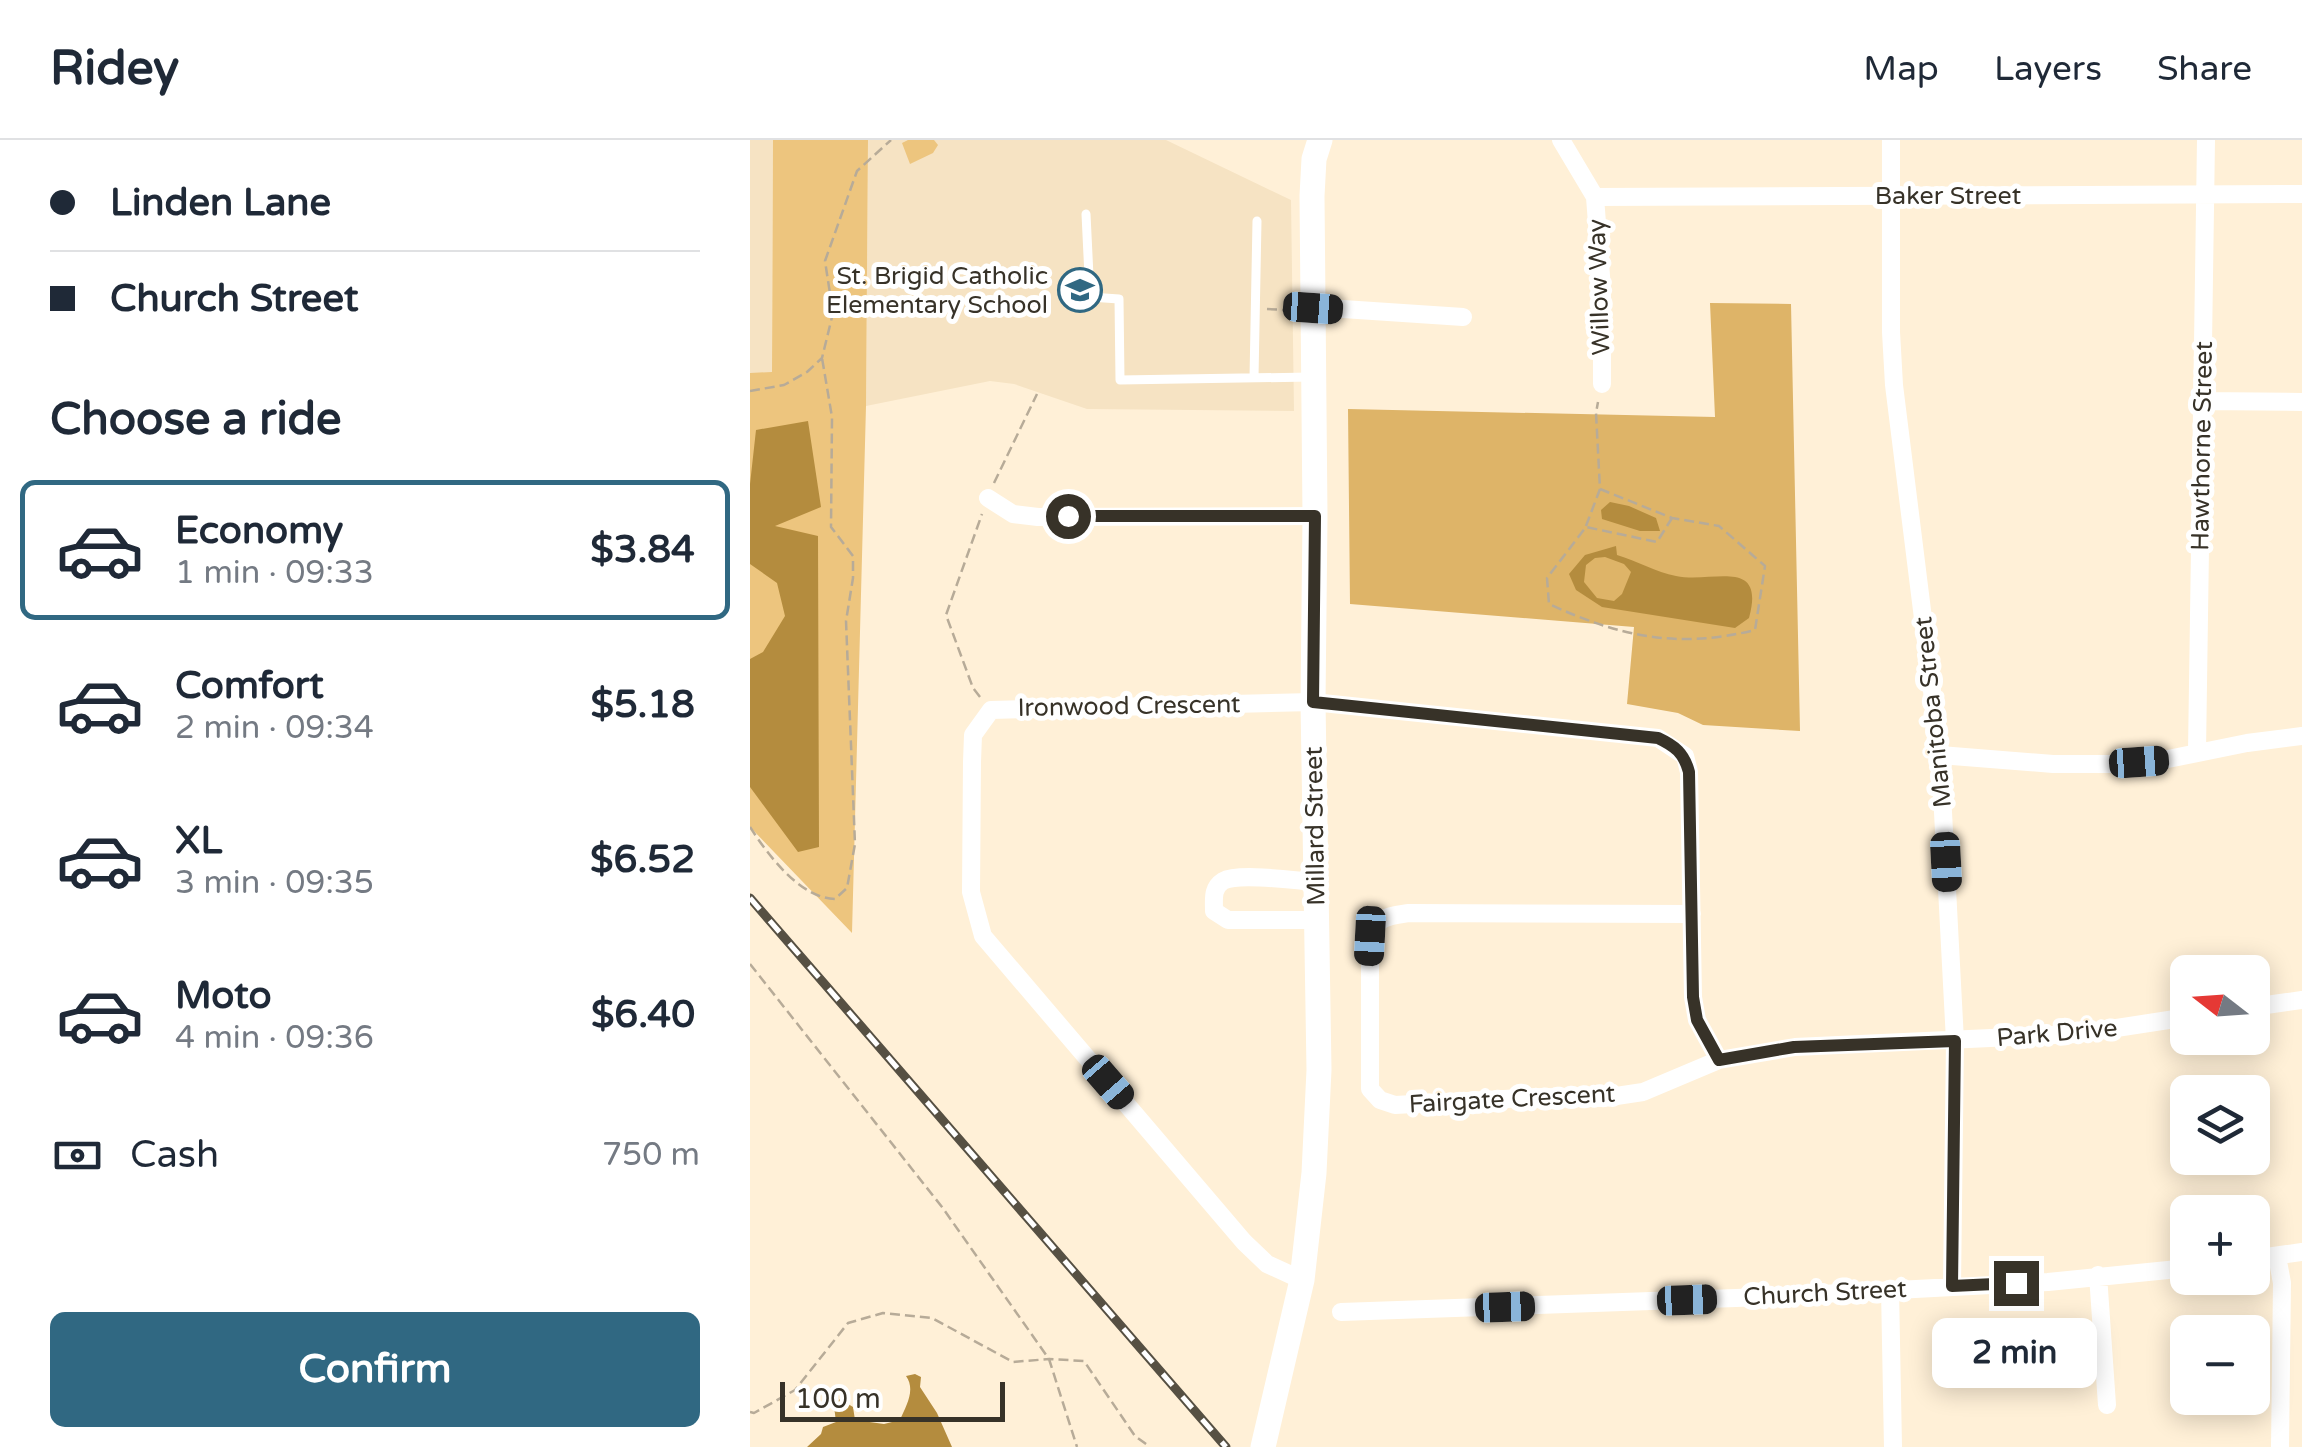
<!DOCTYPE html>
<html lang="en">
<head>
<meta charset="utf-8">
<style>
	body { margin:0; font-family:"Varela Round",sans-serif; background:#f6f6f7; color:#1f2937; height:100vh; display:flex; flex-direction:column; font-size:38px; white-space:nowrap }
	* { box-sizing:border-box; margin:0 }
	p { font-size:32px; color:#747a83 }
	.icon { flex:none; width:55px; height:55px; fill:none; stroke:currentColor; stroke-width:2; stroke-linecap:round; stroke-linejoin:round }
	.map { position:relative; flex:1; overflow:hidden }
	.side { display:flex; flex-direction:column; background:#fff; width:750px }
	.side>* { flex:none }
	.guide { display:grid; align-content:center; height:220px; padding:0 50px; background:#fff }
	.needle { width:65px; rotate:287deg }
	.tools { position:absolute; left:1420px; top:815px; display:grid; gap:20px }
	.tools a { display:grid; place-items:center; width:100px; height:100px; border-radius:15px; background:#fff; box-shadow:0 5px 25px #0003; font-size:50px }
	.scale { position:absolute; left:30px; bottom:25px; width:225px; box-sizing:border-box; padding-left:10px; border:5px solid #373228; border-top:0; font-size:28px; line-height:35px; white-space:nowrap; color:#373228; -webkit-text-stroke:8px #fff; paint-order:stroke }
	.end { position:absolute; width:45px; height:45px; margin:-22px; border:12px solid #373228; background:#fff; box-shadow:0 0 0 5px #fff }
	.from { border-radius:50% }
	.bubble { position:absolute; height:70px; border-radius:15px; background:#fff; box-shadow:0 5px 25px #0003; font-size:32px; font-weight:700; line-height:70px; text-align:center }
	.car { position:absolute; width:30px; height:60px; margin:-30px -15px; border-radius:12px; box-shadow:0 0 8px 2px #0007; background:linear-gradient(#222 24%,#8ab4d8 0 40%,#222 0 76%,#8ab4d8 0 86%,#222 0) }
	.guide b { display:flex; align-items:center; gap:35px; height:95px; font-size:38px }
	.guide b+b { border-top:2px solid #e0e1e3 }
	.guide i { width:25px; height:25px; background:#1f2937 }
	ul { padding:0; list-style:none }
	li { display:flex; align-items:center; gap:30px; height:140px; margin:0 20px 15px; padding:0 30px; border:5px solid transparent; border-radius:15px }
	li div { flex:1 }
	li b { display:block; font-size:38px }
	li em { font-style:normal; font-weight:700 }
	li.current { border-color:#306882 }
	li>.icon { width:90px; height:90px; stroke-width:1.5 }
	h2 { padding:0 50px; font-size:45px; line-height:120px }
	.pay { display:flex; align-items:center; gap:25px; height:110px; padding:0 50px; font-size:38px }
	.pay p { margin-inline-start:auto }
	.action { display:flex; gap:20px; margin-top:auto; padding:20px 50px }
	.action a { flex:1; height:115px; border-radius:15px; background:#306882; color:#fff; font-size:40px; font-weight:700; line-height:115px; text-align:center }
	header { display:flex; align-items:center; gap:60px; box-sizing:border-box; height:140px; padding:0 50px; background:#fff; border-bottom:2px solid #e0e1e3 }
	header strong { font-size:48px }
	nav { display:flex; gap:55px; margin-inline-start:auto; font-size:35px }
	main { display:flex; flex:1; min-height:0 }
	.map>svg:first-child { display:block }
	.built { fill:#f6e3c3 }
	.green { fill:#edc57e }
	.forest { fill:#deb468 }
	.water { fill:#b48c3e; fill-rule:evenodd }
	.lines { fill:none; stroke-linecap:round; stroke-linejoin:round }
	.path { stroke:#b7ab98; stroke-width:2.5; stroke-dasharray:10 5; stroke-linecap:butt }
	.lane { stroke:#fff; stroke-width:9 }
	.street { stroke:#fff; stroke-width:18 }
	.secondary { stroke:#fff; stroke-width:25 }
	.rail-casing { stroke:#565043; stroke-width:9 }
	.rail { stroke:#fff; stroke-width:5; stroke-dasharray:15; stroke-linecap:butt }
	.route { stroke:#373228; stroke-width:12 }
	.labels { text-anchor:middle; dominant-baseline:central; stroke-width:10; stroke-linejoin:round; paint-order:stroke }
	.street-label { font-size:25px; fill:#373228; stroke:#fff }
	.poi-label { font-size:25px; fill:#373228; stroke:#fff; text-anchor:end }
</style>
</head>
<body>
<header>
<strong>Ridey</strong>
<nav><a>Map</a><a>Layers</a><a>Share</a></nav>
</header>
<main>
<section class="side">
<div class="guide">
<b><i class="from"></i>Linden Lane</b>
<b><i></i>Church Street</b>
</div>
<h2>Choose a ride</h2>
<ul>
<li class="current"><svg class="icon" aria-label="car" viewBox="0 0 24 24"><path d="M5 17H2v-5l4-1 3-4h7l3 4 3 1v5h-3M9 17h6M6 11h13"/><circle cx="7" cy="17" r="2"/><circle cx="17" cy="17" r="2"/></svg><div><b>Economy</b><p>1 min · 09:33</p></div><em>$3.84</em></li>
<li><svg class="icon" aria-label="car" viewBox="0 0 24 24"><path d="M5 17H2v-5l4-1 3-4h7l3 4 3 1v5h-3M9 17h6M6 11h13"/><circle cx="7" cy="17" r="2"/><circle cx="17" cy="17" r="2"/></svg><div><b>Comfort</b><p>2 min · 09:34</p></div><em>$5.18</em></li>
<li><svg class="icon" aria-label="car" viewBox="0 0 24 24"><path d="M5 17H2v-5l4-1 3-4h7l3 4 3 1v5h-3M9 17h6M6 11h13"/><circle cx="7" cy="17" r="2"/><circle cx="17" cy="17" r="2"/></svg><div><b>XL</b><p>3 min · 09:35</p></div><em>$6.52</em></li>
<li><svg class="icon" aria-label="car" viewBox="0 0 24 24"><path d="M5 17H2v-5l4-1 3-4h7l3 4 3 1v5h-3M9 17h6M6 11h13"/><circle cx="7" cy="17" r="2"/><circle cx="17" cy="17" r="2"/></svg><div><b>Moto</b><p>4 min · 09:36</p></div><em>$6.40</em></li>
</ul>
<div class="pay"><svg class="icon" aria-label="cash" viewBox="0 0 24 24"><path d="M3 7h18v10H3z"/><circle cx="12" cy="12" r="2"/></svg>Cash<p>750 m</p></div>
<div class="action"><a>Confirm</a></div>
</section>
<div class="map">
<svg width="1552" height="1307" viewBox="0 0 1552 1307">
	<rect width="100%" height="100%" fill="#fff0d7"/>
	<path class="built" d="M0,0h23l-1,233h-22z
		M118,0h298l125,60 3,211 -207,-2 -73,-25 -24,-3 -124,25z"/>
	<path class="green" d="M23,0h95l-2,266 -14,527 -102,-106v-454l22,-1z
		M158,0h26l4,5 -5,8 -23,11 -8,-21z"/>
	<path class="forest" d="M960,163l81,1 9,427 -97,-6 -25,-12 -51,-9 7,-77 -284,-23 -2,-195 367,8z"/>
	<path class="water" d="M58,281l13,86 -46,19 43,10 1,311 -21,5 -48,-65v-128l13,-7 22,-36 -8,-33 -27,-19v-80l6,-54z
		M860,362l19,4 27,12 4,13h-20l-38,-12 -1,-9z
		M866,406l1,9c20,6 39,17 59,21 35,8 90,-20 73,42l-14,10 -133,-21 -26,-17 -7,-16 16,-19zM855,417l19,7 7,8 -9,22 -8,7 -17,-3 -13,-16 2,-17 9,-7z
		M165,1234l6,3 -1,10 17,26 15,34h-145l14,-13 2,-7 13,-5 -2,-16 6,-7 13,8 2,13 29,4 16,-4c6,-14 16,-30 6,-44z"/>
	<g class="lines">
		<path class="path" d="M517,169l17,1
			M0,251l34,-6 23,-13 15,-14 11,-45 -8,-52 32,-90 34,-31
			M244,343l43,-89
			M850,349l72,29 47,8 46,40 -10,64c-77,19 -134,7 -206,-26l-2,-26 39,-51 71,15 15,-24
			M836,386l14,-37 -4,-76 2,-11
			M230,557l-7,-9 -27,-73 36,-101
			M0,687c18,28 50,71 85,72l12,-11 8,-44 -9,-223 7,-43v-22l-22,-29 1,-110 -10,-59
			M0,824l192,243 107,152 28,88
			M0,1272l4,1 41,-23 53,-67 35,-10 49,5 81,44 36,-3 35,2 51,75 15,11"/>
		<path class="lane" d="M336,74l4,83 29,2 1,81 191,-3
			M504,238l3,-157"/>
		<path class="street" d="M811,0l34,57 7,92v95
			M1141,0v192l3,53 46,370 15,286 -3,245
			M845,57l707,-3
			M563,167l150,10
			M1452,261l100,1
			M238,358l25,16 25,3 277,-1
			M1447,612l9,-612
			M1190,615l113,9h64l46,-4 84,-17 55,-7
			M566,742c-19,-1 -77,-10 -93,-1 -11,7 -9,18 -9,30l14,9h89
			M942,774l-283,-1c-19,3 -32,3 -39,23v153l10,11 15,5 147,-8 61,1 40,-6 76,-32
			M1502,867l50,-7
			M1527,1116l5,27 -2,164
			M1502,1119l50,-7
			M1348,1135l9,130
			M552,1140l-35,-16 -23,-22 -261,-306 -12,-44 1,-130 1,-27 18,-25 322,-8 345,36 27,18 4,16 4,225 4,23 22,40 76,-13 282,-13 111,-17
			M1140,1149l3,158
			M591,1172l423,-15 284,-15 140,-14"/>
		<path class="secondary" d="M513,1307l39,-167 12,-107 5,-103 -6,-368 2,-186 -3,-320 2,-37 6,-19"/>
		<g class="rail-casing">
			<path id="rail" d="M0,758l476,549"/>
		</g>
		<use href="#rail" class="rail"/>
	</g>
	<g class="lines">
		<path class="route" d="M318,376h247l-2,186 345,36c17,8 26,15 31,34l4,225 4,23 22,40 75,-13 161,-6 -3,245 64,-3"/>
	</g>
	<defs>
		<g id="school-ring" transform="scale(2.25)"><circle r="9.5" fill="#fff" stroke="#306882" stroke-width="1.5"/><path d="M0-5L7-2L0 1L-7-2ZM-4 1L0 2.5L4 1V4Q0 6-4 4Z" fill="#306882"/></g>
	</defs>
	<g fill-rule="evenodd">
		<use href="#school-ring" x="330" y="150"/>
	</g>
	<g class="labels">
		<g class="street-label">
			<text x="1198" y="56">Baker Street</text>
			<text transform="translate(849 147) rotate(-92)">Willow Way</text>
			<text transform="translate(1452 306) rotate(-89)">Hawthorne Street</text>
			<text transform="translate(379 566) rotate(-1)">Ironwood Crescent</text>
			<text transform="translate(1183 572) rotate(-96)">Manitoba Street</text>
			<text transform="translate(565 686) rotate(-91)">Millard Street</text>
			<text transform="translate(1307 893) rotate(-5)">Park Drive</text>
			<text transform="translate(762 959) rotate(-3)">Fairgate Crescent</text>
			<text transform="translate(1075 1153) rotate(-3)">Church Street</text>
		</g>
		<g class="poi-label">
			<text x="298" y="136">St. Brigid Catholic<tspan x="298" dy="29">Elementary School</tspan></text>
		</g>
	</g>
</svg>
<div class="tools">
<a><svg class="needle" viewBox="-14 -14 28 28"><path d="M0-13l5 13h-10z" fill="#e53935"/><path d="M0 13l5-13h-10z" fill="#747a83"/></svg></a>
<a><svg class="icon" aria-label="layers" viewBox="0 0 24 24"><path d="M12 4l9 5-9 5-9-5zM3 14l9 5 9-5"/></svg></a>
<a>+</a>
<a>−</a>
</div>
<div class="scale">100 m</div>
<i class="end from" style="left:318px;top:376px"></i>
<i class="end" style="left:1266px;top:1143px"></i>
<div class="bubble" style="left:1182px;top:1178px;width:165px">2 min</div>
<i class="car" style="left:563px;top:168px;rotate:94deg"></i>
<i class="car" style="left:1389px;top:622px;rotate:86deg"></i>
<i class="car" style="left:1196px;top:722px;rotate:177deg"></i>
<i class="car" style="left:620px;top:796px;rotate:183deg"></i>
<i class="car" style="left:358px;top:942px;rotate:139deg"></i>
<i class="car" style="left:937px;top:1160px;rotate:88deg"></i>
<i class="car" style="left:755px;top:1167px;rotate:88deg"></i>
</div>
</main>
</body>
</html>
